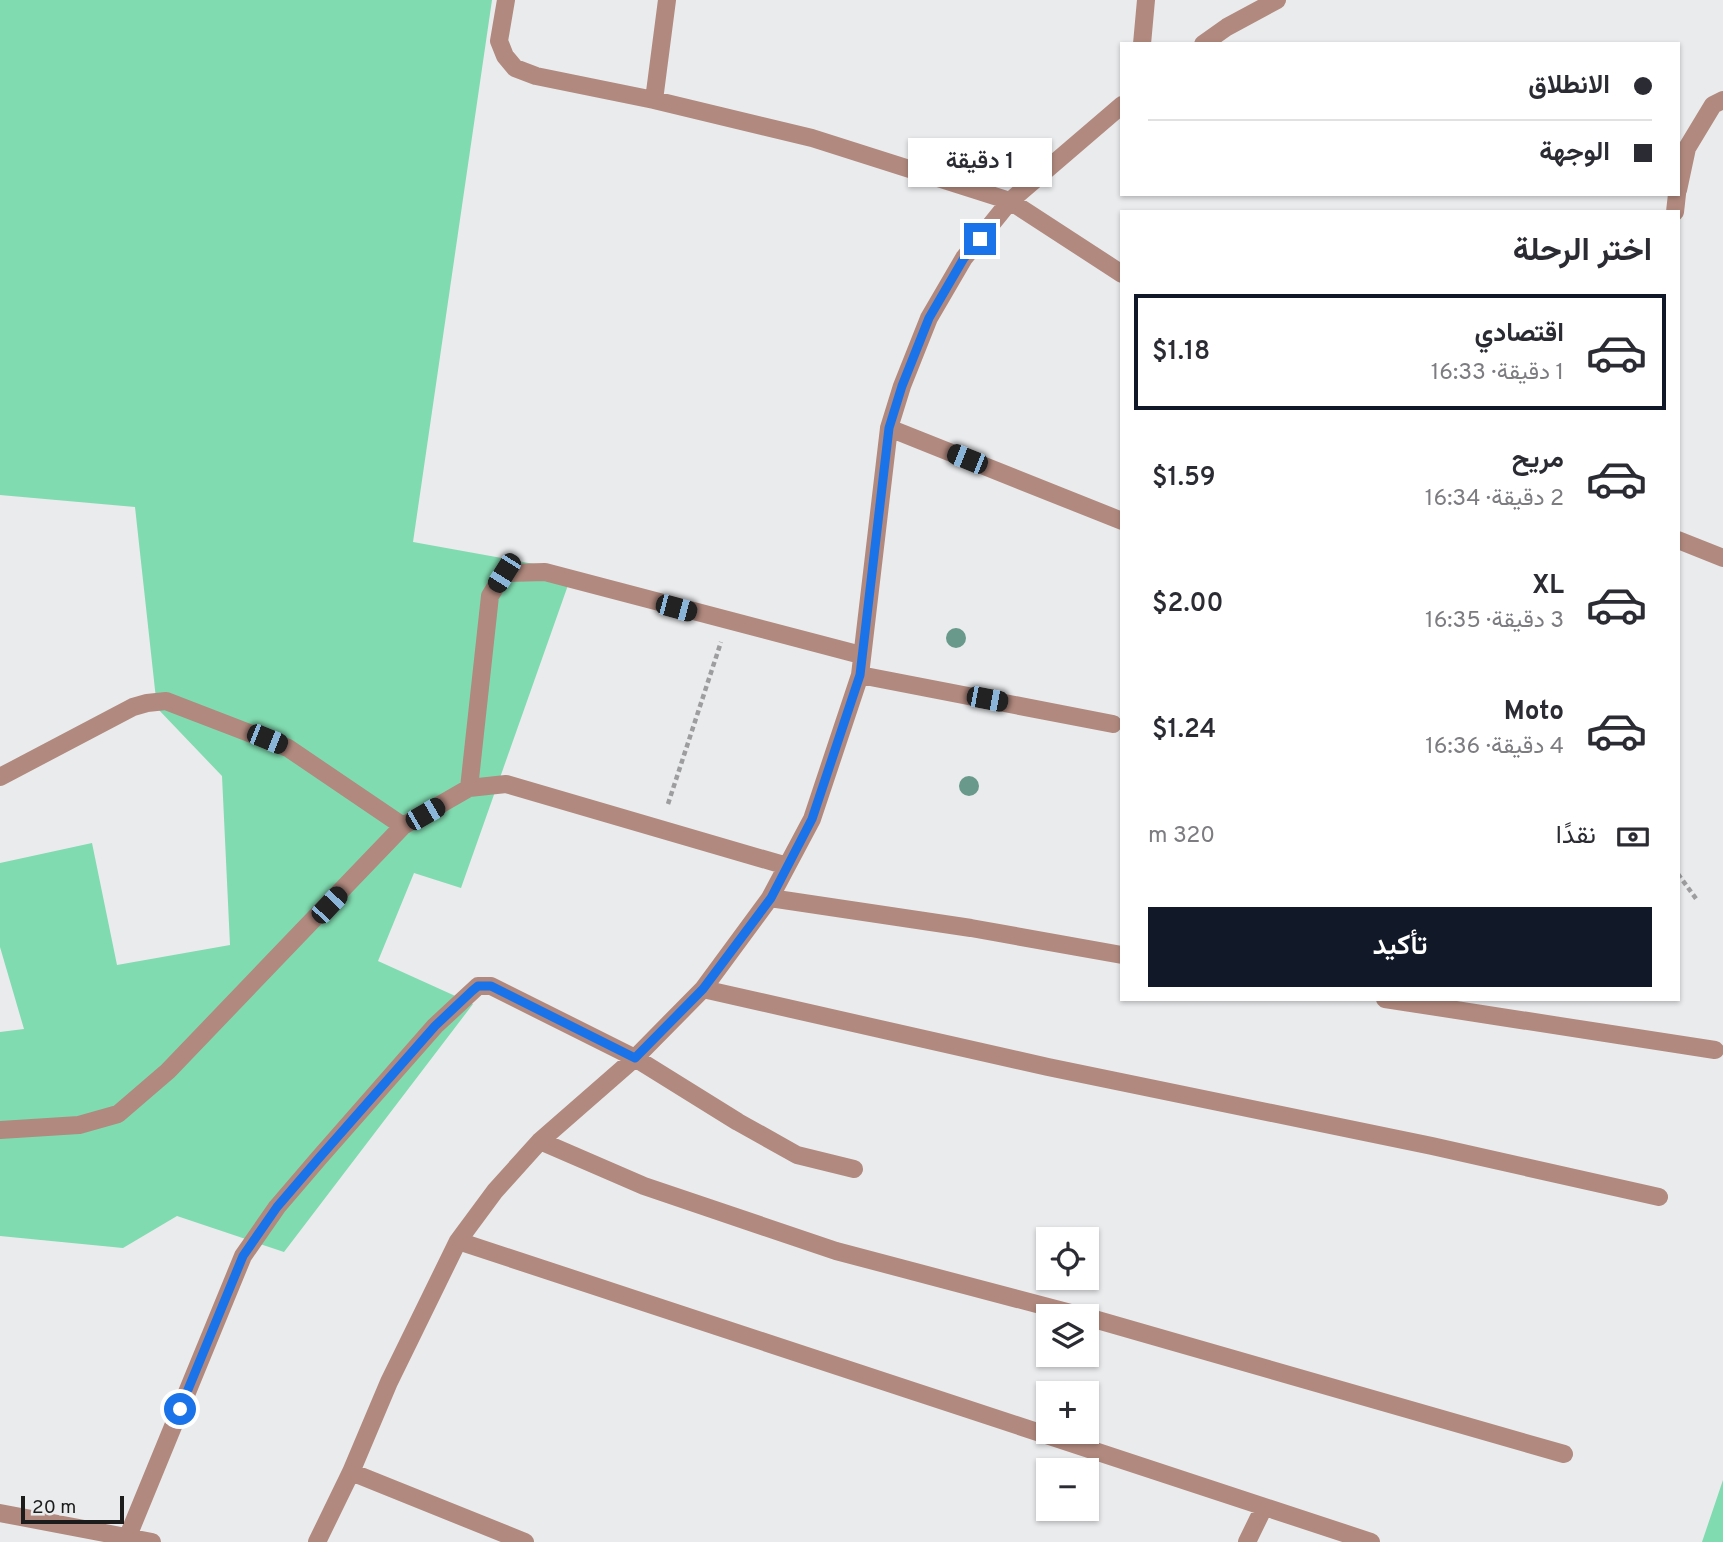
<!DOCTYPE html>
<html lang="ar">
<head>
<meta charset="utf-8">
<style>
	body { margin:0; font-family:Overpass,Vazirmatn,sans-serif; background:#f2f2f3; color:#2b2b33; direction:rtl; height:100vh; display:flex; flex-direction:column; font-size:26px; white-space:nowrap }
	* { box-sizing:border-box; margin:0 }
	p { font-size:23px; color:#7c7c81 }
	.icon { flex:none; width:38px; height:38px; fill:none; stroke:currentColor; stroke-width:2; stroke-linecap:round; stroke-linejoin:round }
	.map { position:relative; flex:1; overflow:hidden; direction:ltr }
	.side { position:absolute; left:1120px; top:210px; width:560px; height:791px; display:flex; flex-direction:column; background:#fff; border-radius:0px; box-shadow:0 2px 5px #0004; direction:rtl }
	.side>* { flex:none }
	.guide { position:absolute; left:1120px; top:42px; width:560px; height:154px; border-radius:0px; box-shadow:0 2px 5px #0004; direction:rtl; display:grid; align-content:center; height:154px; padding:0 28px; background:#fff }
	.controls { position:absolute; left:1036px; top:1227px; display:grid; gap:14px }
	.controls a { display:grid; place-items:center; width:63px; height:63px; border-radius:0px; background:#fff; box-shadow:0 2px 5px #0004; font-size:35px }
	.scale { position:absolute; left:21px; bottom:18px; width:103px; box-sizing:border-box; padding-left:7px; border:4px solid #1c1c1d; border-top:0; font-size:19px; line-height:24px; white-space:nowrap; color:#1c1c1d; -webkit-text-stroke:5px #eaebed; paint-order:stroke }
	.end { position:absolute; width:32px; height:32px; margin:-16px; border:9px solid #1a73e8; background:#fff; box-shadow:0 0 0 4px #fff }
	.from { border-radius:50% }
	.bubble { position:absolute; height:49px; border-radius:0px; background:#fff; box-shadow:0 2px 5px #0004; font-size:23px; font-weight:600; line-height:49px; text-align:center; direction:rtl }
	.car { position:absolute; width:21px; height:42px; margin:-21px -10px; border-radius:9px; box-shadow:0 0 5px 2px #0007; background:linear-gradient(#222 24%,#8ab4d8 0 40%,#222 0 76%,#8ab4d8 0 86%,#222 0) }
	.guide b { display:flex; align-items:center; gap:24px; height:66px; font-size:26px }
	.guide b+b { border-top:2px solid #e1e1e2 }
	.guide i { width:18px; height:18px; background:#2b2b33 }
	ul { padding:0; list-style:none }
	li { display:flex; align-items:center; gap:21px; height:116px; margin:0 14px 10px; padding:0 14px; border:4px solid transparent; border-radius:0px }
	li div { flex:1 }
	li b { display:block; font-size:26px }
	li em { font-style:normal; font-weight:600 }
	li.active { border-color:#111827 }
	li>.icon { width:63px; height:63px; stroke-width:1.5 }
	h2 { padding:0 28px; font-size:32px; line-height:84px }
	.pay { display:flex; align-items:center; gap:18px; height:77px; padding:0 28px; font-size:26px }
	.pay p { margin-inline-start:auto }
	.primary-button { display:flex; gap:14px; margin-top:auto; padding:14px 28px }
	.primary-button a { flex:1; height:80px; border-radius:0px; background:#111827; color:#fff; font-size:28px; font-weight:600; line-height:80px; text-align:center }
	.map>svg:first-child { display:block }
	.green { fill:#80dbb0 }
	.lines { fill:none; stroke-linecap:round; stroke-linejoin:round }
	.path { stroke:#9d9d9f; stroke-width:4.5; stroke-dasharray:5 3.5; stroke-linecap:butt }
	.minor { stroke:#b1897e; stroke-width:18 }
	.tree { fill:#69998a }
	.route { stroke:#1a73e8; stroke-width:9 }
</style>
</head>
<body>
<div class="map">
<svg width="1723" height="1542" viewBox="0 0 1723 1542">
	<rect width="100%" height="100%" fill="#eaebed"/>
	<path class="green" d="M0,0h492l-79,542 160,29 -112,317 -47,-15 -36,88 95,43 -189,248 -107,-36 -54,32 -123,-12v-204l24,-3 -24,-82v-84l92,-20 25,122 113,-20 -8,-169 -65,-68 -22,-201 -135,-12z
		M1723,1480v62h-21z"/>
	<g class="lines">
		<path class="path" d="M668,804l53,-162
			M1678,874l19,26"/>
		<path class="minor" d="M506,0l-7,41 6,15 10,12 21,8 118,24 158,38 198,63 112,73
			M1142,44l4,-44
			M1203,44l24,-17 50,-27
			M654,100l13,-100
			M1678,190l9,-42 26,-43 10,-5
			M1675,212l2,-18
			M889,428l233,93
			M1678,540l45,18
			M860,675l253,49
			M0,777l133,-70 14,-4 19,-2 122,47 115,78 66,-38 37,-4 281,82
			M469,788l21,-192 14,-23 41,-1 316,83
			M770,898l201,30 151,27
			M703,989l345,78 384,79 227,51
			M1385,999l330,51
			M0,1130l79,-5 39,-11 50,-43 235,-245
			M540,1141l104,45 192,65 246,65
			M458,1241l913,301
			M1087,1317l477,137
			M351,1472l174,70
			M0,1513l152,29
			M128,1536l115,-280 34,-49 42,-49 116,-132 43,-40h13l144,72 103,64 59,33 57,14
			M317,1542l34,-70 38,-90 69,-141 37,-50 45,-50 95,-83 68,-69 67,-91 42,-79 48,-144 29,-247 13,-42 27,-68 35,-60 46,-57 112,-96
			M1247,1542l17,-35"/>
	</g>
	<g class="tree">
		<circle cx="956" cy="638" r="10"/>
		<circle cx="969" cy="786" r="10"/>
	</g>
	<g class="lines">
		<path class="route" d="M180,1409l63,-153 34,-49 42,-49 116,-132 37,-35 6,-5h13l144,72 68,-69 68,-91 41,-79 48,-144 29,-247 13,-42 27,-68 35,-60 16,-19"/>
	</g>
</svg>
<div class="controls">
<a><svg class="icon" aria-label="locate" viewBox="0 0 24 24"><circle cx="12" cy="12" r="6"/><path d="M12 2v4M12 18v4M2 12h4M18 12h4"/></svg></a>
<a><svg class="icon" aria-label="layers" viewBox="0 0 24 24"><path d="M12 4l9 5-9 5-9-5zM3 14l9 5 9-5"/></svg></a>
<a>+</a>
<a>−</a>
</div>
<div class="scale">20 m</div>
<i class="end from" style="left:180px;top:1409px"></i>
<i class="end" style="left:980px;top:239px"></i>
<div class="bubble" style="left:908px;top:138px;width:144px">1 دقيقة</div>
<i class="car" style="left:967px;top:459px;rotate:292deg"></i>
<i class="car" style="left:504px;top:573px;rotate:212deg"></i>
<i class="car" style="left:676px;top:608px;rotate:105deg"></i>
<i class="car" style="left:987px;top:699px;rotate:101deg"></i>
<i class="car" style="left:267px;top:739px;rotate:112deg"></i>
<i class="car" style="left:425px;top:814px;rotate:60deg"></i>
<i class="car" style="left:329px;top:905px;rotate:43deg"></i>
<div class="guide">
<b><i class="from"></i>الانطلاق</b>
<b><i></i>الوجهة</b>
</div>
<section class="side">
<h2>اختر الرحلة</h2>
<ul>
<li class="active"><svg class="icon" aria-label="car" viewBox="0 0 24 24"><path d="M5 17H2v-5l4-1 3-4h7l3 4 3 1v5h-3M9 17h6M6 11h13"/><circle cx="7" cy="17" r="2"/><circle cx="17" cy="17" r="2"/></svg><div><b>اقتصادي</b><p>1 دقيقة · 16:33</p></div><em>$1.18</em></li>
<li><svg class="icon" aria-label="car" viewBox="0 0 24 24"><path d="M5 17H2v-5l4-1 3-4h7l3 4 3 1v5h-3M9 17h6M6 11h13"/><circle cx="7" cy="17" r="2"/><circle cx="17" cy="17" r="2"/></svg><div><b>مريح</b><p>2 دقيقة · 16:34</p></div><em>$1.59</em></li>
<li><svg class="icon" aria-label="car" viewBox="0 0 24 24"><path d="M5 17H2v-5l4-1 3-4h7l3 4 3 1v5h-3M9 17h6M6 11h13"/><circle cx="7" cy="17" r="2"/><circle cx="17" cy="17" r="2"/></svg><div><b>XL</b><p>3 دقيقة · 16:35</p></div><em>$2.00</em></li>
<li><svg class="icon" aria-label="car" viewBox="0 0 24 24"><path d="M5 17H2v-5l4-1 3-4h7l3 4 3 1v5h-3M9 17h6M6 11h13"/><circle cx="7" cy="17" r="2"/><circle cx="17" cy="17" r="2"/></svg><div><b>Moto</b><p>4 دقيقة · 16:36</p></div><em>$1.24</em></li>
</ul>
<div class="pay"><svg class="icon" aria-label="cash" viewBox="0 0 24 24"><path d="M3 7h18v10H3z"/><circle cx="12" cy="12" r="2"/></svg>نقدًا<p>320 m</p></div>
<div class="primary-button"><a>تأكيد</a></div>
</section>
</div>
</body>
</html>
